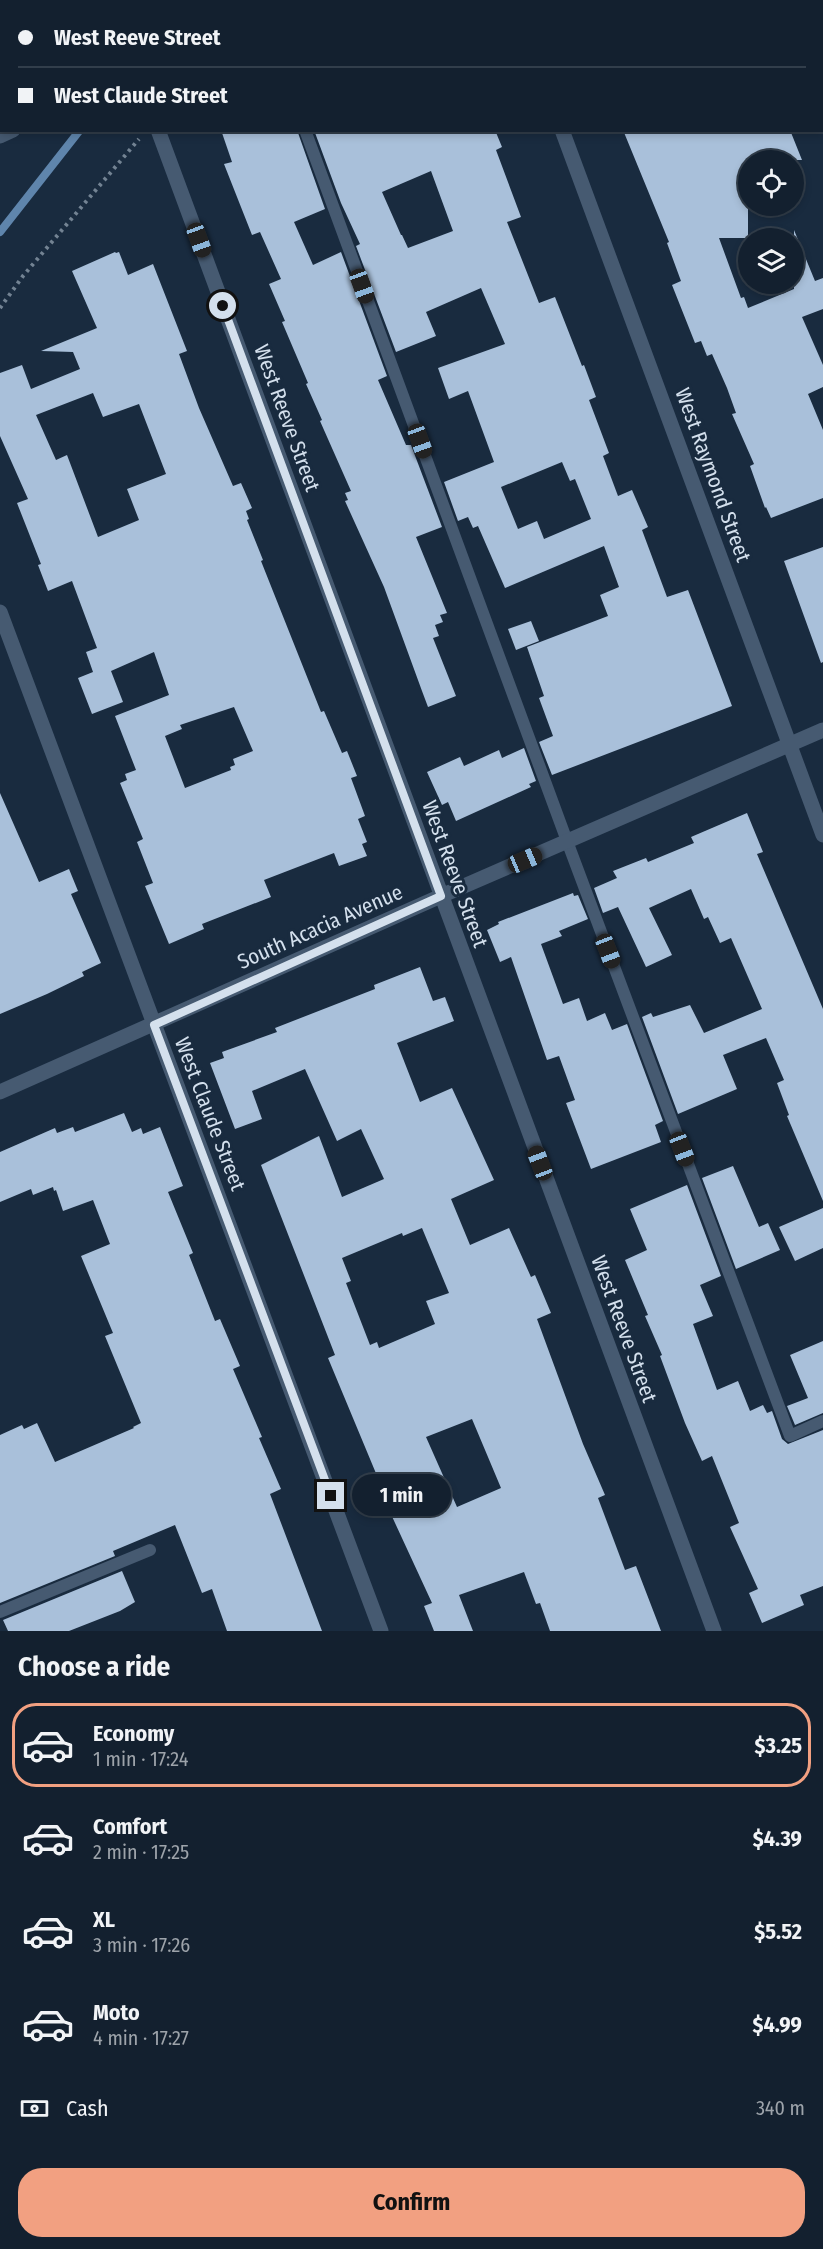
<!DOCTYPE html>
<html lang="en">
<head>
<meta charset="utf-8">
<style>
	body { margin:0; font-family:"Fira Sans Condensed",sans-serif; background:#1c2837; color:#f1f3f6; height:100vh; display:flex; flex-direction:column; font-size:22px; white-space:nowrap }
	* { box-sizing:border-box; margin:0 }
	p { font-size:20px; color:#9da3aa }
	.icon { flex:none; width:33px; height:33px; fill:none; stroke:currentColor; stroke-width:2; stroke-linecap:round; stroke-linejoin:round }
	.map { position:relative; height:1631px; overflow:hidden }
	.sheet { display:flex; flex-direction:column; background:#13202f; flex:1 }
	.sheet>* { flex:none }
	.banner { position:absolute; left:0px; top:0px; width:824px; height:132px; box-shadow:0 3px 9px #0003,0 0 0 2px #323e4b; display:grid; align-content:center; height:132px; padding:0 18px; background:#13202f }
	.fabs { position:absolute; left:738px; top:150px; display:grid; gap:12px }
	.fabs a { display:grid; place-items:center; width:66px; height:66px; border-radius:50%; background:#13202f; box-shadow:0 3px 9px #0003,0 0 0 2px #323e4b; font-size:30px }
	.end { position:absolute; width:27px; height:27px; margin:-14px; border:8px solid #d4e0ed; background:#111; box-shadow:0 0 0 3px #111 }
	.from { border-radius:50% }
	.bubble { position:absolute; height:42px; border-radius:21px; background:#13202f; box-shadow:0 3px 9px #0003,0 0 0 2px #323e4b; font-size:20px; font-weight:700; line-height:42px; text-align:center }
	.car { position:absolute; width:18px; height:36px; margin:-18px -9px; border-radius:8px; box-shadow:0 0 4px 2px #0007; background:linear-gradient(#222 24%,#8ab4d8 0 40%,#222 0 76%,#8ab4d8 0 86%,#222 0) }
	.banner b { display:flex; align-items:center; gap:21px; height:57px; font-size:22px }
	.banner b+b { border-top:2px solid #323e4b }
	.banner i { width:15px; height:15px; background:#f1f3f6 }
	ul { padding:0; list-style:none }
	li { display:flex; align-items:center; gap:18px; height:84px; margin:0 12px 9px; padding:0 6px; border:3px solid transparent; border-radius:24px }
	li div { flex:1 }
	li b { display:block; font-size:22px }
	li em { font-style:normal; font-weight:700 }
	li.current { border-color:#f2a081 }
	li>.icon { width:54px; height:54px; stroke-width:1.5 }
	h2 { padding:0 18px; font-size:27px; line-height:72px }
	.pay { display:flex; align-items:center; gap:15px; height:66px; padding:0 18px; font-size:22px }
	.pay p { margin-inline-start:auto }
	.cta { display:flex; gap:12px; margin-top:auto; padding:12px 18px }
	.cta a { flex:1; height:69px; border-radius:24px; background:#f2a081; color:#111; font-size:24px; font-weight:700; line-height:69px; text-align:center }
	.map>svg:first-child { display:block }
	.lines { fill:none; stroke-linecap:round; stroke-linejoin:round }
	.stream { stroke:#5f85ac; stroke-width:8 }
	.building { fill:#a9c0da; fill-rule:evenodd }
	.path { stroke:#738393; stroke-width:4; stroke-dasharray:3 4.5; stroke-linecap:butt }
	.service { stroke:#465a71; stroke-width:12 }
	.minor { stroke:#465a71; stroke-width:15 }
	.route { stroke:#d4e0ed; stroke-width:8 }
	.labels { text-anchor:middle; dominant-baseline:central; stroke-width:6; stroke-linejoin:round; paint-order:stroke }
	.street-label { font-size:21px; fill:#d4e0ed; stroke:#192b3f }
</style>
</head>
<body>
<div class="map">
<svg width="823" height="1631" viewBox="0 0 823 1631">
	<rect width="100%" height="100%" fill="#192b3f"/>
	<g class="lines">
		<path class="stream" d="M182,2l1,-2
			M0,232l80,-102"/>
	</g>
	<path class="building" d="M221,130h76l28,79 -31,13 19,43 28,-13 46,124 -9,4 28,65h5l31,82 -26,10 31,76 -7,2 3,7 -8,3 4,11 -6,2 23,58 -28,11 -6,-16 -38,-104 -39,-86 3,-1 -3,-7 6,-2 -31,-70 2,-1 -16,-36 2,-1 -26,-61 3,-1 -16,-37 12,-5 -21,-47 -8,3 -28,-71 8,-2z
		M314,130h181l7,17 -6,3 25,67 -14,5 32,81 16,-6 27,69 2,-1 12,32 -7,3 20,53 -6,3 15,40 14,-6 16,37 -6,3 25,67 21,-7 44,116 -180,69 -13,-33 14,-6 -14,-38 5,-2 -17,-49 81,-31 -8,-21 19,-8 -15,-41 -99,42 -27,-62 -5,2 -5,-11 -10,4 -14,-39 50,-20 -26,-71 -19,8 -11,-31 67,-24 -24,-56 -55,24 10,24 -40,16 -40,-106 4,-2 -19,-41zM431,171l22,60 -45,17 -6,-13h-1l-19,-43zM562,462l8,19 5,-2 16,40 -47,20 -7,-18 -19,8 -17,-42z
		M623,130h167l12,30h-54v78h-29l22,60 3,-1 4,11 46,-19v-59l21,51 8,-3v31l-21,8 21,48v22l-15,7 15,36v68l-52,20 -5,-11 -1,1 -15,-42 4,-2 -22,-50 4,-1 -9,-25 -15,-34 -5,2 -6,-15 -6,2 -23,-58 9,-4 -14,-38 2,-1z
		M115,252l1,1 3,-1 9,23 25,-11 34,87 -8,3 20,54 34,78 8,-3 11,25 -6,3 3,8 -2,1 16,40 -2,1 60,151 3,-1 18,42 5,-2 10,25 -6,2 14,38 -7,3 9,23 -5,2 5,12 -28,10 -5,-13 -70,27 7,17 -69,27 2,5 -35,15 -24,-58 8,-3 -16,-41 6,-3 -23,-56 7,-3 -2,-6 11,-4 -21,-54 54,-21 -15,-43 -43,19 12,31 -31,12 -14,-36 15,-6 -7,-20 11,-4 -25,-67 -24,10 -10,-26 3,-1 -24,-61 11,-4 -28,-63v-63l22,-8 9,24 49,-20 -7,-17 -32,-1 56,-23 -25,-57zM93,393l10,24 36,-13 27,70 -39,15 12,31 -41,17 -31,-82 -11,5 -20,-45zM234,707l19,44 -20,8 2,6 -5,2 1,3 -46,18 -20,-52 17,-7 -2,-4z
		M823,547v115l-2,1 -37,-102z
		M531,621l8,20 -23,9 -8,-21z
		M524,748l12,33 -7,3 2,3 -75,34 -8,-19 -6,3 -15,-33 33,-15 4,9 35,-16 3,8z
		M0,793l39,89 30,-13 9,22 -7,3 30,69 -19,9 2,4 -37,18 -47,20z
		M747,813l16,39 -6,2 66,155v192l-36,-85 2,-1 -12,-32 7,-3 -18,-42 -43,17 14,34 -59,25 -36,-97 9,-4 2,4 37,-12 14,28 58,-24 -31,-71 -11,5 -12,-26 -4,2 -13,-30 -42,19 23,47 -26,12 -28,-60 -15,6 -9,-25 23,-10 -4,-7 33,-13 2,4 46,-19 -3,-6z
		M573,893l1,3 4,-1 10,24 -29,12 3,5 -21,8 22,60 16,-6 8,23 18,-8 7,17 15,-6 36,97 -8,4 6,17 -70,27 -25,-66 9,-3 -16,-44 -12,4 -36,-103 -11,5 -13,-32 12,-6 -1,-2z
		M420,967l13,34 12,-4 9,24 -57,22 23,59 32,-14 42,92 -43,19 19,46 39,-17 22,49 4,-2 16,38 -14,6 46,125 22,51 -7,3 27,72 11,-4 25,65h-111l-10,-28 -4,1 -12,-32 -65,23 14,36h-39l-10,-25 8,-3 -55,-119 3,-1 -52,-125 7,-3 -74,-190 58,-29 23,61 42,-18 -23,-50 -24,12 -32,-72 -53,22 10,28 -27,10 -25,-66 14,-5 -2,-6 55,-20 -2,-4 100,-39 -1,-4zM422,1228l27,65 -23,8 9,23 -56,24 -2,-6 -7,3 -24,-62 5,-2 -9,-23 60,-25 1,3zM472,1419l29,69 -44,19 -31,-70z
		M124,1113l8,19 9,-4 2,6 17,-7 23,59 -15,6 25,61 -4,2 26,66 5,-2 20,47 -7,3 29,68 -3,1 22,51 -11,5 52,137h-95l-15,-42 -10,4 -27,-68 -62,26 2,5 -115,47v-168l22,-10 2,4 13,-6 18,39 79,-34 -1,-1 8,-4 -36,-87 8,-3 -32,-77 29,-12 -17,-44 -30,11 -7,-21 -2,1 -1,-4 -20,8 -2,-6 -31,13v-50l55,-24 2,5 16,-6 2,5z
		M733,1166l26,61 9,-4 12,27 -44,19 -34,-91z
		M687,1185l34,91 -21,9 13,31 -20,8 24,66 21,-9 12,30 13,-6 4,8 5,-2 10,28 6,5 35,-14v156l-23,9 4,10 -42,18 -13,-30 9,-4 -28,-62 9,-4 -27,-67 -10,5 -17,-38 -25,-67 2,-1 -17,-39 3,-1 -23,-55 22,-10 -17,-41z
		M823,1208v40l-28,13 -16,-34z
		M823,1341v72l-28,12 -8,-19 21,-8 -18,-43z
		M122,1571l13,31 -15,9 -51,20h-61l-5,-11z"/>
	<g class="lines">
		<path class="path" d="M269,2v-2
			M0,308l23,-32 116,-137"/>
		<path class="service" d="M305,130l262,711 223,595 33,-15
			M0,1612l150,-62"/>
		<path class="minor" d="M514,0l1,2
			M312,2l3,-2
			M158,130l556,1501
			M562,130l261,705
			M0,136l13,-6
			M0,612l381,1019
			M0,1092l441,-196 382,-166"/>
	</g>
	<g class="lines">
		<path class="route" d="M223,306l218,590 -287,129 177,471"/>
	</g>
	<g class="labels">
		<g class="street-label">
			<text transform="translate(287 418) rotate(70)">West Reeve Street</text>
			<text transform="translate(713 475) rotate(70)">West Raymond Street</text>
			<text transform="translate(455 874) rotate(70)">West Reeve Street</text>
			<text transform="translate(320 927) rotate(-24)">South Acacia Avenue</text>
			<text transform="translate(210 1114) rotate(69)">West Claude Street</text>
			<text transform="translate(624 1329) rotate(70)">West Reeve Street</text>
		</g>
	</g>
</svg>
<div class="fabs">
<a><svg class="icon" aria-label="locate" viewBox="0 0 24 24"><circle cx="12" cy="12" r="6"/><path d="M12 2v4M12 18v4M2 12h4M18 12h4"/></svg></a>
<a><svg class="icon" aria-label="layers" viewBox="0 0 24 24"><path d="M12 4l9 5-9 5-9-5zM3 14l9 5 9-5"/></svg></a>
</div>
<i class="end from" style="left:223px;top:306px"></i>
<i class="end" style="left:331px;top:1496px"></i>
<div class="bubble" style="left:352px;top:1474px;width:99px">1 min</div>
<i class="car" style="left:199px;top:240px;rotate:160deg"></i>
<i class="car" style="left:362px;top:286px;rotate:160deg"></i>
<i class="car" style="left:420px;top:441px;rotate:160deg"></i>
<i class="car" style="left:525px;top:860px;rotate:67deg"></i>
<i class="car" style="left:608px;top:951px;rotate:159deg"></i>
<i class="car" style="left:682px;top:1149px;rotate:159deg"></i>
<i class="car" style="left:540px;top:1163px;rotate:339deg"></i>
<div class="banner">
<b><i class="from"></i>West Reeve Street</b>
<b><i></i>West Claude Street</b>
</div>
</div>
<section class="sheet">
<h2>Choose a ride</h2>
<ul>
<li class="current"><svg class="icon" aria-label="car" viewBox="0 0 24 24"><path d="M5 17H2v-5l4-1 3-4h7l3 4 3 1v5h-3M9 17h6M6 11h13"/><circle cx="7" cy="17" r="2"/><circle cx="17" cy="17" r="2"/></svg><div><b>Economy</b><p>1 min · 17:24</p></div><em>$3.25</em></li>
<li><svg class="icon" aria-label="car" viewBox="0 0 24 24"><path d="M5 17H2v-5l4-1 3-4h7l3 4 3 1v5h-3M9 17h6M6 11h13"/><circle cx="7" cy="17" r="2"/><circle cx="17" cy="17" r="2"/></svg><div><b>Comfort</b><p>2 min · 17:25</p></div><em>$4.39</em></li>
<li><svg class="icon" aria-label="car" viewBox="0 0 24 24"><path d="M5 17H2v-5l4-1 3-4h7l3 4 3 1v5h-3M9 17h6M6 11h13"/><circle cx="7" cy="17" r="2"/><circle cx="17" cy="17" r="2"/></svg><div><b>XL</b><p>3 min · 17:26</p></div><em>$5.52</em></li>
<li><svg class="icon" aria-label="car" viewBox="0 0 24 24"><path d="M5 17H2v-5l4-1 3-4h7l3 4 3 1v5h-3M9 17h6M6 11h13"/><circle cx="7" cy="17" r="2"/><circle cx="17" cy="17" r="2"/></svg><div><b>Moto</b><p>4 min · 17:27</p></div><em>$4.99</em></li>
</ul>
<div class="pay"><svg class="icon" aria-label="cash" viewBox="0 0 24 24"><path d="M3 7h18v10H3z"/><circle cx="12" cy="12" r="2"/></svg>Cash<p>340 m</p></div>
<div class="cta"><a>Confirm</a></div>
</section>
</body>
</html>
